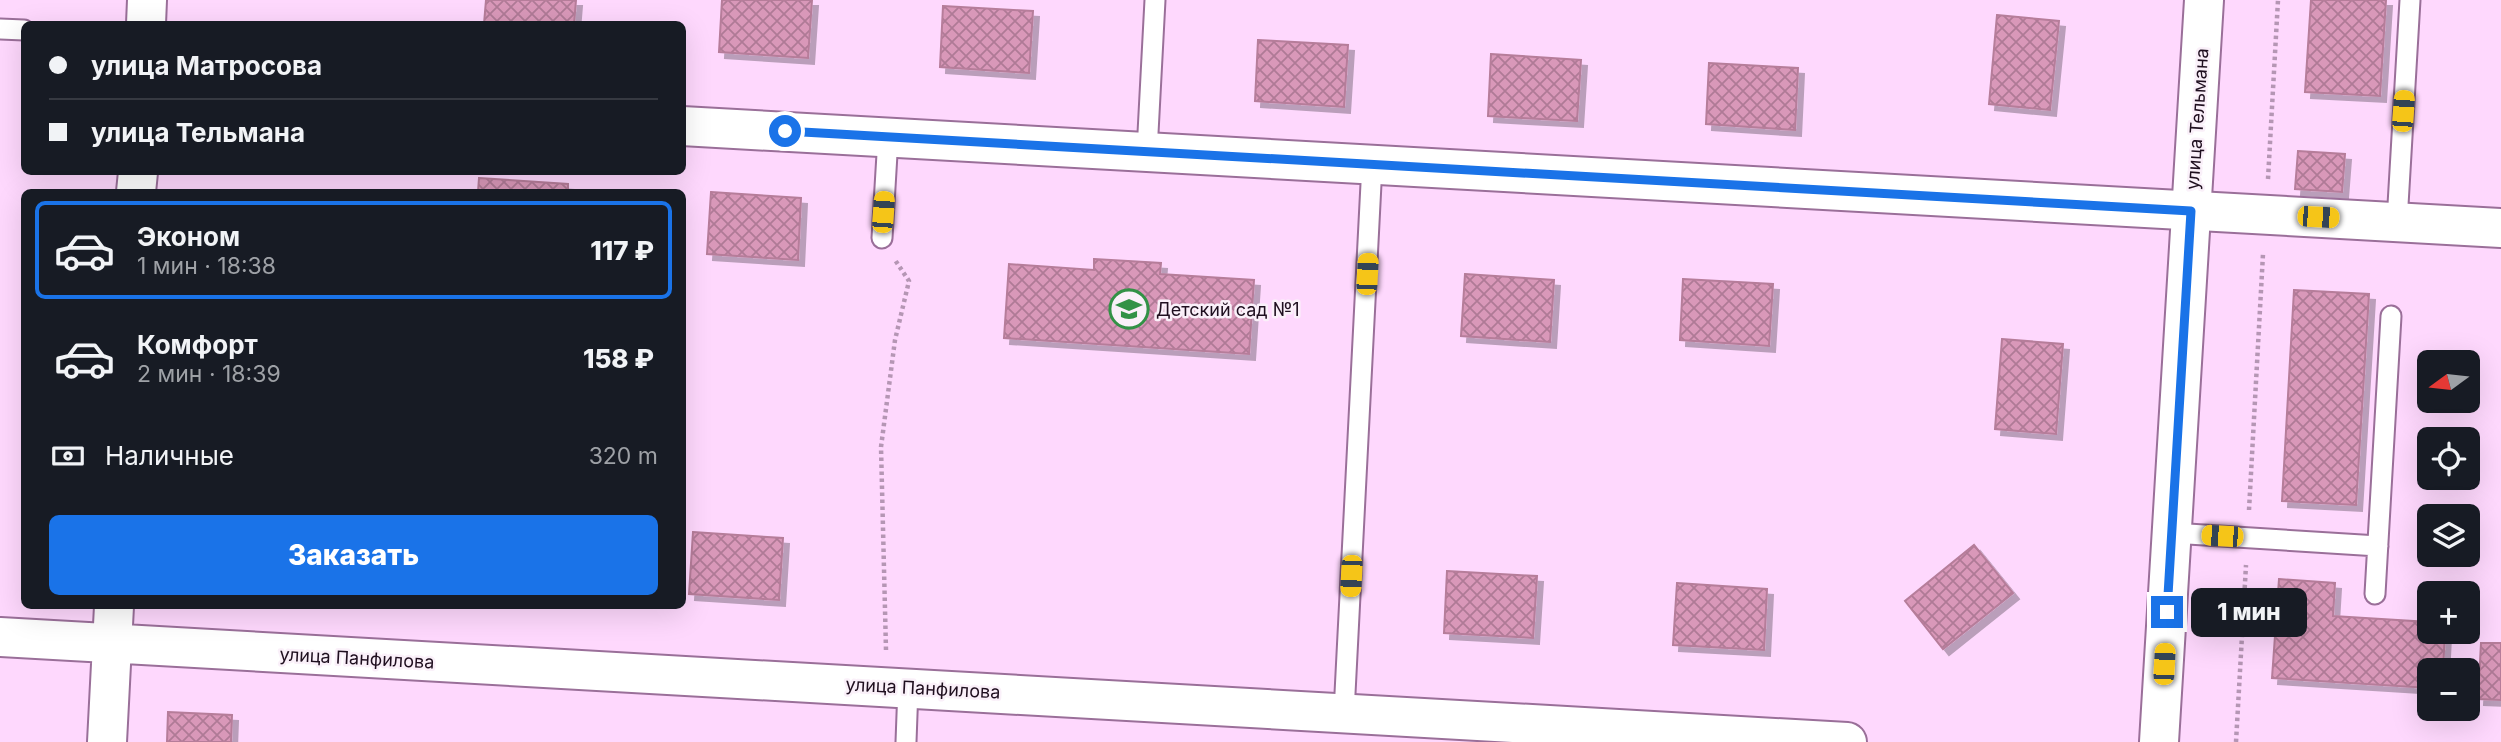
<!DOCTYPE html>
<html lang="ru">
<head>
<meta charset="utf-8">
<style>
	body { margin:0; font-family:Inter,sans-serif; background:#20242c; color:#f1f3f6; height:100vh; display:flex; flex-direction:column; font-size:26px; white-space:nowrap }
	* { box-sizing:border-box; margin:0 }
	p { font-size:23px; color:#9ea1a6 }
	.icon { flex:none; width:38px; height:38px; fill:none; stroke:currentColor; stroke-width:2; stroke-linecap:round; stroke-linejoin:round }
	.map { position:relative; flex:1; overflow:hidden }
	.panel { position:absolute; left:21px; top:189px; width:665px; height:420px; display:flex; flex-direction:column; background:#171b24; border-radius:10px; box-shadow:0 7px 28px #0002 }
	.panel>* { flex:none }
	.hud { position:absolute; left:21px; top:21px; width:665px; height:154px; border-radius:10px; box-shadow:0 7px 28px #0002; display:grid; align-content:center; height:154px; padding:0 28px; background:#171b24 }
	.needle { width:46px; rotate:255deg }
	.tools { position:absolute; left:2417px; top:350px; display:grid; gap:14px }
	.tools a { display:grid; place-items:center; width:63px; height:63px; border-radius:10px; background:#171b24; box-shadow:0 7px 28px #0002; font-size:35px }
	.end { position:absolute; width:32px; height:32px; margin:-16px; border:9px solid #1a73e8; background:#fff; box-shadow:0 0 0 4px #fff }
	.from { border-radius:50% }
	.bubble { position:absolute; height:49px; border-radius:10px; background:#171b24; box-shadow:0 7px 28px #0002; font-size:23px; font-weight:800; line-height:49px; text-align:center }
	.car { position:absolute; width:21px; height:42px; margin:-21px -10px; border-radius:9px; box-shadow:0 0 5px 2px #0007; background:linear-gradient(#f5c518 24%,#345 0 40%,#f5c518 0 76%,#345 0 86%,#f5c518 0) }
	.hud b { display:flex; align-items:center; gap:24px; height:66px; font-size:26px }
	.hud b+b { border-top:2px solid #363941 }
	.hud i { width:18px; height:18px; background:#f1f3f6 }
	ul { padding:12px 0 0; list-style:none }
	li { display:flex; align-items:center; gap:21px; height:98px; margin:0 14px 10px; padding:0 14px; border:4px solid transparent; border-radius:10px }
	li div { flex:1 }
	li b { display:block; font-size:26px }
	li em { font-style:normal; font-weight:800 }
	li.selected { border-color:#1a73e8 }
	li>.icon { width:63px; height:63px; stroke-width:1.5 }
	.pay { display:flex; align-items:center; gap:18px; height:77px; padding:0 28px; font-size:26px }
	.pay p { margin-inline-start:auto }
	.cta { display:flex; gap:14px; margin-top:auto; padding:14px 28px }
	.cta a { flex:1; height:80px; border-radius:10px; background:#1a73e8; color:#fff; font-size:28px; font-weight:800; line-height:80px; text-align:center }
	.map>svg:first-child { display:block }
	.building { fill:url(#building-cross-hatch); stroke:#b67d9a; stroke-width:2; filter:url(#shadow) }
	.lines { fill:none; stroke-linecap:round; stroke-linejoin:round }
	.service-casing { stroke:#9a6f99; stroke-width:23 }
	.minor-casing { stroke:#9a6f99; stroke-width:42 }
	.secondary-casing { stroke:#9a6f99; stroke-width:42 }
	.path { stroke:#b596b4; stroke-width:4.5; stroke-dasharray:3.5 3.5; stroke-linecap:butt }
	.service { stroke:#fff; stroke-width:19 }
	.minor { stroke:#fff; stroke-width:38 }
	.secondary { stroke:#fff; stroke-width:38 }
	.route { stroke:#1a73e8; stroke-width:9 }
	.labels { text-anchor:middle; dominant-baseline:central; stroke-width:5; stroke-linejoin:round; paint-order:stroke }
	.street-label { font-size:18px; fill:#1f0f1f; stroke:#faf0f9 }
	.poi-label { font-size:18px; fill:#1f0f1f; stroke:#faf0f9; text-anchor:start }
</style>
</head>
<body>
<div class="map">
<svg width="2501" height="742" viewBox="0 0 2501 742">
	<defs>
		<pattern id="building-cross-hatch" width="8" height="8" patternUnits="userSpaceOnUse" patternTransform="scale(1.75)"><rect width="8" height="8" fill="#d998b9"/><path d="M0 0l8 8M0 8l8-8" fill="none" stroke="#af7a96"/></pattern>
		<filter id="shadow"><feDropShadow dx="6" dy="6" stdDeviation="0" flood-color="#0004"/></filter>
	</defs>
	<rect width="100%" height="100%" fill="#fed8fd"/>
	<path class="building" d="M486,0h90l-2,24h-90z
		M722,0h90l-4,58 -89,-6z
		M2311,0h75l-6,96 -75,-4z
		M943,6l90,5 -4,62 -89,-6z
		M1997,15l62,6 -9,89 -61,-6z
		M1258,40l90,5 -4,62 -89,-6z
		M1491,54l90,6 -4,61 -89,-5z
		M1709,63l89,5 -3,62 -89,-6z
		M2298,151l47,3 -3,38 -47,-3z
		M479,178l89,6v8h-90z
		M711,192l90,6 -3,62 -91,-6z
		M1094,259l67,4 -1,11 94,6 -5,74 -245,-16 5,-74 85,6z
		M1465,274l89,6 -4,62 -89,-6z
		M1683,279l90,5 -4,62 -89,-6z
		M2294,290l75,4 -13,211 -74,-4z
		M2002,339l61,5 -7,90 -61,-5z
		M693,532l90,6 -4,62 -90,-6z
		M1974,545l39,48 -70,56 -38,-48z
		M1447,571l90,5 -4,62 -89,-5z
		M2279,579l56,4 -2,33 96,6v10h16l-2,38h-14v18l-157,-10z
		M1677,583l90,6 -3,61 -91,-5z
		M2481,643h20v57l-23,-1z
		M168,712l64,3 -1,27h-64z"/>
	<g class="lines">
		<g class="service-casing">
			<path id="service" d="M0,29l24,1
				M1147,152l8,-152
				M2397,222l13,-222
				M882,238l6,-101
				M2172,533l206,13
				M2375,594l16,-278
				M1344,713l28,-549
				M906,742l2,-55"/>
		</g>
		<g class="minor-casing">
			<path id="minor" d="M146,24l1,-24
				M682,126l1819,102
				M136,192l2,-20
				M0,637l1847,105
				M107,742l7,-136"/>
		</g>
		<g class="secondary-casing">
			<path id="secondary" d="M2159,742l45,-742"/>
		</g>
		<path class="path" d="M2268,179l10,-179
			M2249,510l14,-256
			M886,650l-5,-203 14,-107 14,-59 -14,-21
			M2236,742l10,-177"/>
		<use href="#service" class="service"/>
		<use href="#minor" class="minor"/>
		<use href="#secondary" class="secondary"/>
	</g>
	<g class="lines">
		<path class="route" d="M785,131l1406,80 -24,401"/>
	</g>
	<defs>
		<g id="school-ring" transform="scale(2.0125)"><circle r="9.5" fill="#faf0f9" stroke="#329246" stroke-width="1.5"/><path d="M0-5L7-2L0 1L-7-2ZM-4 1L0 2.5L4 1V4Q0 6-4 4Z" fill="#329246"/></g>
	</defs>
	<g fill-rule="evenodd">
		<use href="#school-ring" x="1129" y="309"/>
	</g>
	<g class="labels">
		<g class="street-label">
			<text transform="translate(2197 119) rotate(-86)">улица Тельмана</text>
			<text transform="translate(357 658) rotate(3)">улица Панфилова</text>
			<text transform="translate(923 688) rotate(3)">улица Панфилова</text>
		</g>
		<g class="poi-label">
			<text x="1156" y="309">Детский сад №1</text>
		</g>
	</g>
</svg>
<div class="tools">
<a><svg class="needle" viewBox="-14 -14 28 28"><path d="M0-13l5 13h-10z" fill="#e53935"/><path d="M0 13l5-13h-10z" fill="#9ea1a6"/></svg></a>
<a><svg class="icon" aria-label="locate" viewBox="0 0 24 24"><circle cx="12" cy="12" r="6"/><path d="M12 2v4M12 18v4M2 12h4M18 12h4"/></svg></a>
<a><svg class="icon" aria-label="layers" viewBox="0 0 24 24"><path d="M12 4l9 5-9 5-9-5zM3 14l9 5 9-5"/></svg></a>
<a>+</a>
<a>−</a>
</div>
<i class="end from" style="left:785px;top:131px"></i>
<i class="end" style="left:2167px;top:612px"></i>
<div class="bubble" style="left:2191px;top:588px;width:116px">1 мин</div>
<i class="car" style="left:2403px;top:111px;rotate:4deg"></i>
<i class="car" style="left:883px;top:212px;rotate:4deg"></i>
<i class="car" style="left:2318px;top:217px;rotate:93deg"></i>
<i class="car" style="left:1367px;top:274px;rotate:3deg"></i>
<i class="car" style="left:2222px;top:536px;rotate:273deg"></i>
<i class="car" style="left:1351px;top:576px;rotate:183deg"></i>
<i class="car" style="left:2164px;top:664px;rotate:3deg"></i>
<div class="hud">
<b><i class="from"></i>улица Матросова</b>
<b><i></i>улица Тельмана</b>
</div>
<section class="panel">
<ul>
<li class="selected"><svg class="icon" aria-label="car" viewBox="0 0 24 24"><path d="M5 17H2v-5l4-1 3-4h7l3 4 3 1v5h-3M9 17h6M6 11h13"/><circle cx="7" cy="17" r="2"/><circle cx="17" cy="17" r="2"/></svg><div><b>Эконом</b><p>1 мин · 18:38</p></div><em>117 ₽</em></li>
<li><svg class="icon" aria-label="car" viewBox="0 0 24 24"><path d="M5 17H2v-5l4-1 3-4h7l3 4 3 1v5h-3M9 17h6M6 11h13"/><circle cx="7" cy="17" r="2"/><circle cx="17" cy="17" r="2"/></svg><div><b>Комфорт</b><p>2 мин · 18:39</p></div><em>158 ₽</em></li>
</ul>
<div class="pay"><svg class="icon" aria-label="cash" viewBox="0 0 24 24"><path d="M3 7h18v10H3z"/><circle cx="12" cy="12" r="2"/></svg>Наличные<p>320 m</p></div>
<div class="cta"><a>Заказать</a></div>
</section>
</div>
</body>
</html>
